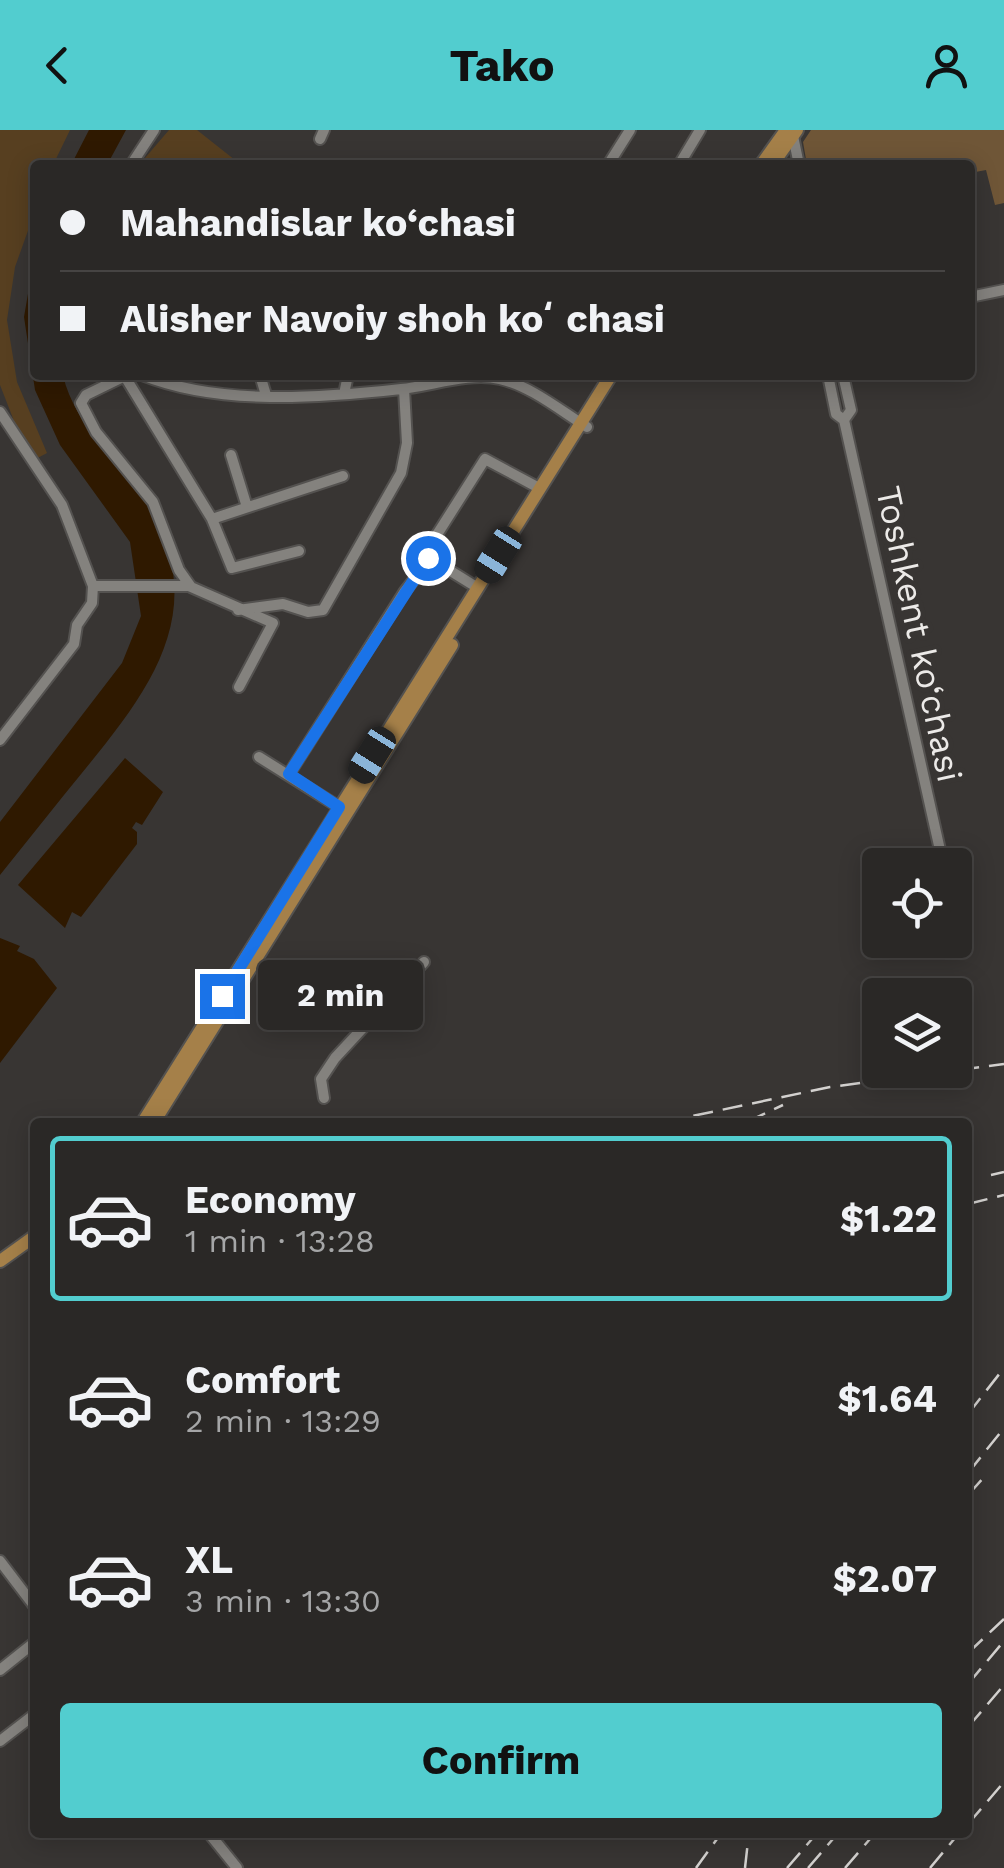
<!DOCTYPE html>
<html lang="en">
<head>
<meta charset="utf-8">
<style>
	body { margin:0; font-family:"Work Sans",sans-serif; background:#32302e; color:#f1f3f6; height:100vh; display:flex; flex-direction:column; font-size:38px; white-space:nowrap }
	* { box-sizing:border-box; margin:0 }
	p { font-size:32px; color:#a5a6a7 }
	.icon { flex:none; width:55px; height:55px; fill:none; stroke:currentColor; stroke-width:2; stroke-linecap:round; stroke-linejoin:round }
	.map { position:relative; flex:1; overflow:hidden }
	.details { position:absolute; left:30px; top:988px; width:942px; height:720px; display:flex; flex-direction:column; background:#2a2826; border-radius:10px; box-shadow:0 5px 25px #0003,0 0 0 2px #464443 }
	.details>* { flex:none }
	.banner { position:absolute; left:30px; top:30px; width:945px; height:220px; border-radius:10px; box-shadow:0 5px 25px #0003,0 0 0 2px #464443; display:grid; align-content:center; height:220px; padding:0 30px; background:#2a2826 }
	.fabs { position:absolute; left:862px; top:718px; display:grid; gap:20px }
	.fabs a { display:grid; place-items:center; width:110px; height:110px; border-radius:10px; background:#2a2826; box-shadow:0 5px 25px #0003,0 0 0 2px #464443; font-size:50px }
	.end { position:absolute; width:45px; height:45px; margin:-22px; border:12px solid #1a73e8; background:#fff; box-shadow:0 0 0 5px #fff }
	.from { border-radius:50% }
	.bubble { position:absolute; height:70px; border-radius:10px; background:#2a2826; box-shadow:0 5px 25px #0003,0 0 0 2px #464443; font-size:32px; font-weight:700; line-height:70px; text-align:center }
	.car { position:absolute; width:30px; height:60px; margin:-30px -15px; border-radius:12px; box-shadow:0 0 8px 2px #0007; background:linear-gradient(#222 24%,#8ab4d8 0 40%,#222 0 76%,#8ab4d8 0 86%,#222 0) }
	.banner b { display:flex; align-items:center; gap:35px; height:95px; font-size:38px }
	.banner b+b { border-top:2px solid #464443 }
	.banner i { width:25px; height:25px; background:#f1f3f6 }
	ul { padding:18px 0 0; list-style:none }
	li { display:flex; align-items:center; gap:30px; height:165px; margin:0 20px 15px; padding:0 10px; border:5px solid transparent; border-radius:10px }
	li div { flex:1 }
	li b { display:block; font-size:38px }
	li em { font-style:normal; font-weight:700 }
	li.active { border-color:#52cdcf }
	li>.icon { width:90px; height:90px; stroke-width:1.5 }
	.primary-button { display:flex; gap:20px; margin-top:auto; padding:20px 30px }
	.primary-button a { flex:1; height:115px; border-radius:10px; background:#52cdcf; color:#111; font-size:40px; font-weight:700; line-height:115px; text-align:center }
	header { display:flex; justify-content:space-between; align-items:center; height:130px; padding:0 30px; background:#52cdcf; color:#111; font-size:45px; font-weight:700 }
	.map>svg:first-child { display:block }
	.green { fill:#573f20 }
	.forest { fill:#6f5637 }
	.water { fill:#2f1900 }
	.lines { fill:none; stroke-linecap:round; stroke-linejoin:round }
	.minor-casing { stroke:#545250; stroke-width:14 }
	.major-casing { stroke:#545250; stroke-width:16 }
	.minor { stroke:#84827e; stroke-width:10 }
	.major { stroke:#a58049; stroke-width:12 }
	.rail { stroke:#d3d1cf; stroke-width:2.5; stroke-dasharray:20 10; stroke-linecap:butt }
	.route { stroke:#1a73e8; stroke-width:12 }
	.labels { text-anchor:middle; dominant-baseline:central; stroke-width:10; stroke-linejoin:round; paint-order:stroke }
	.street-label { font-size:35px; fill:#eceae8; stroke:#383533 }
</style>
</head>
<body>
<header><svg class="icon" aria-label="back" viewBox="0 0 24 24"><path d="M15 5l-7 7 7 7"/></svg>Tako<svg class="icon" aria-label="person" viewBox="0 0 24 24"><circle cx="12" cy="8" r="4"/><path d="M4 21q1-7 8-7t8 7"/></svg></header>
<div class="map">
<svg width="1004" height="1738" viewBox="0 0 1004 1738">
	<rect width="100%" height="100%" fill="#383533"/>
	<path class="green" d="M0,0h70l-17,35h-18v46l-20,56 -8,53 10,62 30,71 -17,9 -30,-77z
		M169,0h28l43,34 -101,1z"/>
	<path class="forest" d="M811,0h193v73l-9,2 -9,-35 -16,3v-8h-108l-1,-4 -54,4 -4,-23z"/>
	<path class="water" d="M89,0h37l-19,35h-36z
		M35,123v122h28c12,54 60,86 87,133 59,103 1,180 -64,260 -29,35 -57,71 -86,107v-53l122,-159 19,-47 -11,-74 -70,-97 -25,-55 -11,-73z
		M125,628l38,34 -21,33 -6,-3 -4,6 5,4v12l-56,73 -9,-5 -7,16 -47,-43z
		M0,808l20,8 -3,5 17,8 23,29 -57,75z"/>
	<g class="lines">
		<g class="minor-casing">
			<path id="minor" d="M793,6l6,29
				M320,9l4,-9
				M131,35l23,-35
				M608,35l22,-35
				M679,35l21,-35
				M970,167l34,-7
				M124,245l88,144 20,49 67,-17
				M142,245c78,31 177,23 259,14 31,-3 68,-17 99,-10 31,7 61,32 87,48
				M260,245l6,20
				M828,245l8,39 8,6 7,-10 -8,-35
				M125,246l-39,19 -5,8 15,29 57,70 26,68 12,17 82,36 -34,64
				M344,264l4,-19
				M0,282l62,93 31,81 -1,17 -15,22 -3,19 -74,96
				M844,290l98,439
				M231,325l16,52
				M212,389l131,-43
				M428,427l50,31
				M93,456h97
				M238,480l45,-6 25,8 15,-2 78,-137 6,-30 -3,-54
				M259,627l80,50
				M289,644l116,-183 19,-24 7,-23 54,-85 54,29
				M324,968l-3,-19 14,-21 89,-96
				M0,1431l35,46
				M0,1540l35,-28
				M0,1611l35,-27
				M208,1702l29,36"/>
		</g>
		<g class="major-casing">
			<path id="major" d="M761,35l25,-35
				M772,35l25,-35
				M143,992l468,-747
				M154,992l298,-477
				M0,1131l35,-25"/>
		</g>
		<use href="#minor" class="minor"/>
		<use href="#major" class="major"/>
		<path class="rail" d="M664,992l166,-35 174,-23
			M747,992l36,-17
			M991,1045l13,-3
			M968,1074l36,-9
			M968,1284l36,-46
			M968,1343l36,-45
			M968,1365l17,-19
			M968,1523l36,-34
			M968,1554l36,-43
			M968,1597l36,-42
			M968,1694l36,-42
			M696,1738l26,-36
			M745,1738l4,-36
			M787,1738l31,-36
			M808,1738l31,-36
			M845,1738l31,-36
			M930,1738l30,-36"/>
	</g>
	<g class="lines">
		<path class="route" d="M222,866l117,-189 -50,-33 139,-216"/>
	</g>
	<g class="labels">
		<g class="street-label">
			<text transform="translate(919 504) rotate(78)">Toshkent ko‘chasi</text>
		</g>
	</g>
</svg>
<div class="fabs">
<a><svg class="icon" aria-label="locate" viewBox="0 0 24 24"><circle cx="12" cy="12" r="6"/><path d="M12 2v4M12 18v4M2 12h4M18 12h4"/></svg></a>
<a><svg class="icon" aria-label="layers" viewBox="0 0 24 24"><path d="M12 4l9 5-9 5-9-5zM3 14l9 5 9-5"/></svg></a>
</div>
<i class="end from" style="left:428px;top:428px"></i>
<i class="end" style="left:222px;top:866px"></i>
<div class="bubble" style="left:258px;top:830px;width:165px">2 min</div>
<i class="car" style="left:498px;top:425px;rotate:212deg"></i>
<i class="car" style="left:372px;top:625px;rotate:212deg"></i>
<div class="banner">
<b><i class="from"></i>Mahandislar ko‘chasi</b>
<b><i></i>Alisher Navoiy shoh koʻchasi</b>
</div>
<section class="details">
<ul>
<li class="active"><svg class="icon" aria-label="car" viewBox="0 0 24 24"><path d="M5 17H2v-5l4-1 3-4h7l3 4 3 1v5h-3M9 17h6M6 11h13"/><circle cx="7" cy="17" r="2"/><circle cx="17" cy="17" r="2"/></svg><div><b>Economy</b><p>1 min · 13:28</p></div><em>$1.22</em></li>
<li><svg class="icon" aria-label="car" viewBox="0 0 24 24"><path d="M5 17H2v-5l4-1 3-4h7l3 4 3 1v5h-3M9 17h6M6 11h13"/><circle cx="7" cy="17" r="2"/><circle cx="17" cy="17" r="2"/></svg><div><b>Comfort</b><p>2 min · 13:29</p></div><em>$1.64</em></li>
<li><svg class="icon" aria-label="car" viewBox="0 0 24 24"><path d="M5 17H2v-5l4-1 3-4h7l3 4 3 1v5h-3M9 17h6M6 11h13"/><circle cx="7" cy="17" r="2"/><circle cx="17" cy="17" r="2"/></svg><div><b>XL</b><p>3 min · 13:30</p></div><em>$2.07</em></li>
</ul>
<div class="primary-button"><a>Confirm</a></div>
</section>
</div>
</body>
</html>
